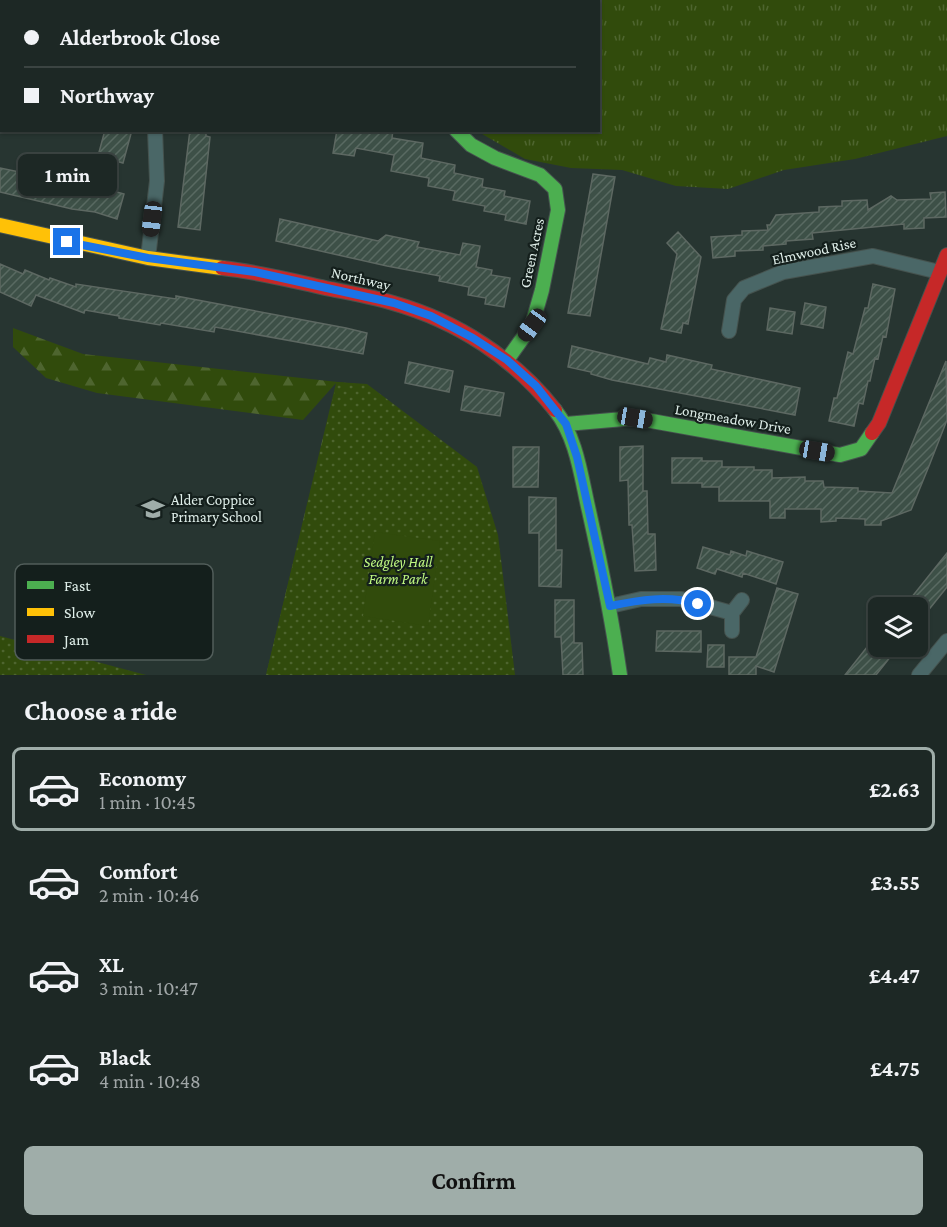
<!DOCTYPE html>
<html lang="en">
<head>
<meta charset="utf-8">
<style>
	body { margin:0; font-family:"Crimson Pro",serif; background:#25302d; color:#f1f3f6; height:100vh; display:flex; flex-direction:column; font-size:22px; white-space:nowrap }
	* { box-sizing:border-box; margin:0 }
	p { font-size:20px; color:#a0a6a7 }
	.icon { flex:none; width:33px; height:33px; fill:none; stroke:currentColor; stroke-width:2; stroke-linecap:round; stroke-linejoin:round }
	.map { position:relative; height:675px; overflow:hidden }
	.details { display:flex; flex-direction:column; background:#1d2825; flex:1 }
	.details>* { flex:none }
	.banner { position:absolute; left:0px; top:0px; width:600px; height:132px; box-shadow:0 2px 4px #0004,0 0 0 2px #3b4442; display:grid; align-content:center; height:132px; padding:0 24px; background:#1d2825 }
	.buttons { position:absolute; left:868px; top:597px; display:grid; gap:12px }
	.buttons a { display:grid; place-items:center; width:60px; height:60px; border-radius:9px; background:#1d2825; box-shadow:0 2px 4px #0004,0 0 0 2px #3b4442; font-size:30px }
	.end { position:absolute; width:27px; height:27px; margin:-14px; border:8px solid #1a73e8; background:#fff; box-shadow:0 0 0 3px #fff }
	.from { border-radius:50% }
	.bubble { position:absolute; height:42px; border-radius:9px; background:#1d2825; box-shadow:0 2px 4px #0004,0 0 0 2px #3b4442; font-size:20px; font-weight:700; line-height:42px; text-align:center }
	.car { position:absolute; width:18px; height:36px; margin:-18px -9px; border-radius:8px; box-shadow:0 0 4px 2px #0007; background:linear-gradient(#222 24%,#8ab4d8 0 40%,#222 0 76%,#8ab4d8 0 86%,#222 0) }
	.banner b { display:flex; align-items:center; gap:21px; height:57px; font-size:22px }
	.banner b+b { border-top:2px solid #3b4442 }
	.banner i { width:15px; height:15px; background:#f1f3f6 }
	ul { padding:0; list-style:none }
	li { display:flex; align-items:center; gap:18px; height:84px; margin:0 12px 9px; padding:0 12px; border:3px solid transparent; border-radius:9px }
	li div { flex:1 }
	li b { display:block; font-size:22px }
	li em { font-style:normal; font-weight:700 }
	li.current { border-color:#9fada9 }
	li>.icon { width:54px; height:54px; stroke-width:1.5 }
	h2 { padding:0 24px; font-size:27px; line-height:72px }
	.primary-button { display:flex; gap:12px; margin-top:auto; padding:12px 24px }
	.primary-button a { flex:1; height:69px; border-radius:9px; background:#9fada9; color:#111; font-size:24px; font-weight:700; line-height:69px; text-align:center }
	.map>svg:first-child { display:block }
	.grass { fill:url(#grass-tufts) }
	.forest { fill:url(#forest-firs) }
	.park { fill:url(#park-dots) }
	.pitch { fill:#314b0c }
	.building { fill:url(#building-hatch); stroke:#5d6862; stroke-width:1.5 }
	.lines { fill:none; stroke-linecap:round; stroke-linejoin:round }
	.street-casing { stroke:#45524e; stroke-width:16 }
	.fast-casing { stroke:#45524e; stroke-width:16 }
	.slow-casing { stroke:#45524e; stroke-width:16 }
	.jam-casing { stroke:#45524e; stroke-width:16 }
	.street { stroke:#4a6767; stroke-width:14 }
	.fast { stroke:#4caf50; stroke-width:14 }
	.slow { stroke:#ffc107; stroke-width:14 }
	.jam { stroke:#c62828; stroke-width:14 }
	.route { stroke:#1a73e8; stroke-width:8 }
	.labels { text-anchor:middle; dominant-baseline:central; stroke-width:4.5; stroke-linejoin:round; paint-order:stroke }
	.street-label { font-size:15px; fill:#dfeee9; stroke:#141f1c }
	.poi-label { font-size:15px; fill:#dfeee9; stroke:#141f1c; text-anchor:start }
	.park-label { font-size:15px; font-style:italic; fill:#bef781; stroke:#141f1c }
	.key { fill:#141f1c; stroke:#515d5a; stroke-width:1.5 }
	.key-label { font-size:16px; fill:#dfeee9 }
</style>
</head>
<body>
<div class="map">
<svg width="947" height="675" viewBox="0 0 947 675">
	<defs>
		<pattern id="grass-tufts" width="24" height="20" patternUnits="userSpaceOnUse" patternTransform="scale(1.5)"><rect width="24" height="20" fill="#314b0c"/><path d="M3 7l-1-3M5 7V3M7 7l1-3M15 17l-1-3M17 17v-4M19 17l1-3" fill="none" stroke="#4e652f"/></pattern>
		<pattern id="forest-firs" width="22" height="20" patternUnits="userSpaceOnUse" patternTransform="scale(1.5)"><rect width="22" height="20" fill="#314b0c"/><path d="M5 1l3.5 6h-7zM16 11l3.5 6h-7z" fill="#4e652f"/></pattern>
		<pattern id="park-dots" width="8" height="8" patternUnits="userSpaceOnUse" patternTransform="scale(1.5)"><rect width="8" height="8" fill="#314b0c"/><path d="M2 2h.1M6 6h.1" fill="none" stroke="#4e652f" stroke-width="1.8" stroke-linecap="round"/></pattern>
		<pattern id="building-hatch" width="6" height="6" patternUnits="userSpaceOnUse" patternTransform="scale(1.5)"><rect width="6" height="6" fill="#3d5047"/><path d="M-1 1l2-2M0 6l6-6M5 7l2-2" fill="none" stroke="#596a62"/></pattern>
	</defs>
	<rect width="100%" height="100%" fill="#273531"/>
	<path class="grass" d="M249,0h698v136l-92,23 -71,11 -56,19 -52,-3 -54,-16 -51,-2 -46,-9 -48,-28 121,-1v-128z"/>
	<path class="forest" d="M13,328l70,26 282,31 -99,290 70,-292 -33,37 -206,-27 -51,-15 -33,-31z"/>
	<path class="park" d="M337,382l30,2 110,83 21,68 17,140h-249z
		M0,636l146,39h-146z"/>
	<path class="pitch" d="M375,532l65,9 -12,85 -65,-10z"/>
	<path class="building" d="M105,130h27l-9,33 -25,-7z
		M190,130h16v6l4,1 -10,93 -22,-3z
		M337,130h56l-1,8 31,5 -2,15 34,7 -1,8 29,6 -1,8 23,4 -1,5 26,5 -4,23 -21,-4 1,-5 -22,-4 1,-5 -32,-6 2,-9 -27,-5 1,-8 -38,-7 3,-16 -38,-7 -2,8 -21,-3z
		M0,168l58,12 1,-4 20,5 -1,5 27,6 1,-3 18,5 -7,25 -22,-7 -23,-3 -72,-17z
		M593,174l22,3 -25,139 -22,-3z
		M945,192l1,25 -22,1v10l-20,1v-5l-92,9 1,6 -27,2v3l-23,2v4l-28,1v5l-22,2 -2,-21 31,-2v-4l26,-1 -1,-5h3l6,-10 43,-3v-5l23,-1v-5l25,-1 1,10 23,-14 6,4 34,-1 -1,-6z
		M280,219l98,22 8,-6 33,7 -2,5 43,8 3,-12 17,3 -4,21 16,3 -1,5 19,3 -6,29 -19,-3 1,-6 -18,-3 1,-8 -30,-6 1,-5 -53,-10 -111,-25z
		M678,232l23,25 -13,67 -5,-1 -2,10 -20,-4 16,-75 -10,-11z
		M0,264l23,10 2,-4 24,10 1,-2 26,9v-3l100,15v-3l170,32 21,5 -4,21 -148,-27 -1,5 -53,-9 -1,2 -41,-7v-2l-34,-6 -1,3 -48,-18 -5,11 -31,-14z
		M873,284l22,5 -9,48 -3,-1 -5,23 -3,-1 -5,23h-2l-5,23 -4,-1 -5,23 -25,-5 5,-23h3l11,-46 5,2 12,-46h3z
		M805,303l21,4 -3,21 -22,-4z
		M770,308l25,4 -3,22 -25,-4z
		M572,346l76,18 2,-6 16,4 1,-7 45,10 -1,4 89,19 -5,27 -183,-35 -21,-6v-2l-23,-5z
		M946,361l1,59 -18,46 -18,44 -30,11v4h-16v-6l-29,-1v3l-15,1v-13h-36v9h-15v-17h-51v-14h-17v-4h-30v-25h30v3h20v6h32v3h18v8l33,-1v4h18l1,6 34,1v3l34,2z
		M409,362l44,9 -4,21 -44,-9z
		M465,386l39,7 -4,23 -39,-6z
		M643,446v45h4l1,43h7l1,36 -21,1 -3,-46h-3l-1,-45 -8,1v-34z
		M513,447h26l-1,40h-25z
		M529,497l27,1v52h6l-1,37 -22,-1v-53h-10z
		M703,547l27,8 1,-4 15,5 1,-5 36,11 -7,22 -33,-11 -1,4 -25,-8 -2,5 -18,-6z
		M947,553v34l-29,36v-15h-15z
		M777,588l21,6 -24,78 -18,-6v9h-27v-18h27z
		M555,600h19v43h8l1,32h-20l-2,-38h-6z
		M657,631h44v21l-45,-1z
		M879,632v14h20l-23,29h-31z
		M708,645h16v22h-17z"/>
	<g class="lines">
		<g class="street-casing">
			<path id="street" d="M143,0v2
				M148,258l9,-77 -2,-51
				M729,331l5,-31 10,-12 39,-16 90,-16 66,16
				M610,606l31,-7h40l51,14
				M732,631v-18l10,-13
				M919,675l28,-34"/>
		</g>
		<g class="fast-casing">
			<path id="fast" d="M456,130l15,15 24,13 45,17 15,14 3,21 -16,80 -10,35 -25,35
				M555,410c22,28 26,67 34,101 12,54 23,108 31,164
				M566,424l69,-6 205,37 21,-6 11,-16"/>
		</g>
		<g class="slow-casing">
			<path id="slow" d="M0,225l148,33 74,10"/>
		</g>
		<g class="jam-casing">
			<path id="jam" d="M222,268c37,4 72,13 108,21 21,4 43,8 63,14 64,18 121,55 162,107
				M872,433l7,-10 68,-168"/>
		</g>
		<use href="#street" class="street"/>
		<use href="#fast" class="fast"/>
		<use href="#slow" class="slow"/>
		<use href="#jam" class="jam"/>
	</g>
	<g class="lines">
		<path class="route" d="M67,242l81,16 107,14 139,31 37,13 42,22 34,22 29,26 30,38 11,33 33,149c29,-6 58,-11 88,-2"/>
	</g>
	<defs>
		<g id="school-bare" transform="scale(1.8)"><path d="M0-5L7-2L0 1L-7-2ZM-4 1L0 2.5L4 1V4Q0 6-4 4Z" fill="#9fada9" stroke="#141f1c" stroke-width="2.5" paint-order="stroke"/></g>
	</defs>
	<g fill-rule="evenodd">
		<use href="#school-bare" x="153" y="509"/>
	</g>
	<g class="labels">
		<g class="street-label">
			<text transform="translate(814 251) rotate(-12)">Elmwood Rise</text>
			<text transform="translate(532 253) rotate(-78)">Green Acres</text>
			<text transform="translate(361 279) rotate(13)">Northway</text>
			<text transform="translate(733 419) rotate(10)">Longmeadow Drive</text>
		</g>
		<g class="poi-label">
			<text x="171" y="500">Alder Coppice<tspan x="171" dy="17">Primary School</tspan></text>
		</g>
		<g class="park-label">
			<text x="398" y="562">Sedgley Hall<tspan x="398" dy="17">Farm Park</tspan></text>
		</g>
	</g>
	<rect x="15" y="564" width="198" height="96" rx="9" class="key"/>
	<rect x="27" y="581" width="27" height="8" fill="#4caf50"/>
	<rect x="27" y="608" width="27" height="8" fill="#ffc107"/>
	<rect x="27" y="635" width="27" height="8" fill="#c62828"/>
	<g class="key-label">
		<text x="64" y="591">Fast</text>
		<text x="64" y="618">Slow</text>
		<text x="64" y="645">Jam</text>
	</g>
</svg>
<div class="buttons">
<a><svg class="icon" aria-label="layers" viewBox="0 0 24 24"><path d="M12 4l9 5-9 5-9-5zM3 14l9 5 9-5"/></svg></a>
</div>
<i class="end from" style="left:698px;top:604px"></i>
<i class="end" style="left:67px;top:242px"></i>
<div class="bubble" style="left:18px;top:154px;width:99px">1 min</div>
<i class="car" style="left:152px;top:219px;rotate:187deg"></i>
<i class="car" style="left:532px;top:325px;rotate:216deg"></i>
<i class="car" style="left:635px;top:418px;rotate:100deg"></i>
<i class="car" style="left:817px;top:451px;rotate:100deg"></i>
<div class="banner">
<b><i class="from"></i>Alderbrook Close</b>
<b><i></i>Northway</b>
</div>
</div>
<section class="details">
<h2>Choose a ride</h2>
<ul>
<li class="current"><svg class="icon" aria-label="car" viewBox="0 0 24 24"><path d="M5 17H2v-5l4-1 3-4h7l3 4 3 1v5h-3M9 17h6M6 11h13"/><circle cx="7" cy="17" r="2"/><circle cx="17" cy="17" r="2"/></svg><div><b>Economy</b><p>1 min · 10:45</p></div><em>£2.63</em></li>
<li><svg class="icon" aria-label="car" viewBox="0 0 24 24"><path d="M5 17H2v-5l4-1 3-4h7l3 4 3 1v5h-3M9 17h6M6 11h13"/><circle cx="7" cy="17" r="2"/><circle cx="17" cy="17" r="2"/></svg><div><b>Comfort</b><p>2 min · 10:46</p></div><em>£3.55</em></li>
<li><svg class="icon" aria-label="car" viewBox="0 0 24 24"><path d="M5 17H2v-5l4-1 3-4h7l3 4 3 1v5h-3M9 17h6M6 11h13"/><circle cx="7" cy="17" r="2"/><circle cx="17" cy="17" r="2"/></svg><div><b>XL</b><p>3 min · 10:47</p></div><em>£4.47</em></li>
<li><svg class="icon" aria-label="car" viewBox="0 0 24 24"><path d="M5 17H2v-5l4-1 3-4h7l3 4 3 1v5h-3M9 17h6M6 11h13"/><circle cx="7" cy="17" r="2"/><circle cx="17" cy="17" r="2"/></svg><div><b>Black</b><p>4 min · 10:48</p></div><em>£4.75</em></li>
</ul>
<div class="primary-button"><a>Confirm</a></div>
</section>
</body>
</html>
